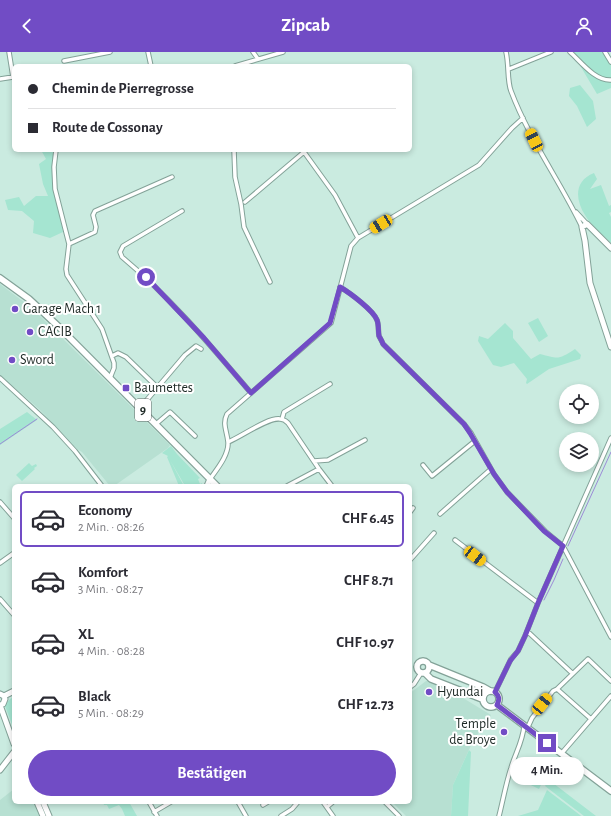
<!DOCTYPE html>
<html lang="de">
<head>
<meta charset="utf-8">
<style>
	body { margin:0; font-family:"Alegreya Sans",sans-serif; background:#f2f2f3; color:#2b2b33; height:100vh; display:flex; flex-direction:column; font-size:15px; white-space:nowrap }
	* { box-sizing:border-box; margin:0 }
	p { font-size:13px; color:#7c7c81 }
	.icon { flex:none; width:22px; height:22px; fill:none; stroke:currentColor; stroke-width:2; stroke-linecap:round; stroke-linejoin:round }
	.map { position:relative; flex:1; overflow:hidden }
	.drawer { position:absolute; left:12px; top:432px; width:400px; height:320px; display:flex; flex-direction:column; background:#fff; border-radius:6px; box-shadow:0 2px 6px #0003 }
	.drawer>* { flex:none }
	.banner { position:absolute; left:12px; top:12px; width:400px; height:88px; border-radius:6px; box-shadow:0 2px 6px #0003; display:grid; align-content:center; height:88px; padding:0 16px; background:#fff }
	.controls { position:absolute; left:559px; top:332px; display:grid; gap:8px }
	.controls a { display:grid; place-items:center; width:40px; height:40px; border-radius:50%; background:#fff; box-shadow:0 2px 6px #0003; font-size:20px }
	.end { position:absolute; width:18px; height:18px; margin:-9px; border:5px solid #714cc5; background:#fff; box-shadow:0 0 0 2px #fff }
	.from { border-radius:50% }
	.bubble { position:absolute; height:28px; border-radius:14px; background:#fff; box-shadow:0 2px 6px #0003; font-size:13px; font-weight:700; line-height:28px; text-align:center }
	.car { position:absolute; width:12px; height:24px; margin:-12px -6px; border-radius:5px; box-shadow:0 0 3px 1px #0007; background:linear-gradient(#f5c518 24%,#345 0 40%,#f5c518 0 76%,#345 0 86%,#f5c518 0) }
	.banner b { display:flex; align-items:center; gap:14px; height:38px; font-size:15px }
	.banner b+b { border-top:1px solid #e1e1e2 }
	.banner i { width:10px; height:10px; background:#2b2b33 }
	ul { padding:7px 0 0; list-style:none }
	li { display:flex; align-items:center; gap:12px; height:56px; margin:0 8px 6px; padding:0 8px; border:2px solid transparent; border-radius:6px }
	li div { flex:1 }
	li b { display:block; font-size:15px }
	li em { font-style:normal; font-weight:700 }
	li.active { border-color:#714cc5 }
	li>.icon { width:36px; height:36px; stroke-width:1.5 }
	.button { display:flex; gap:8px; margin-top:auto; padding:8px 16px }
	.button a { flex:1; height:46px; border-radius:24px; background:#714cc5; color:#fff; font-size:16px; font-weight:700; line-height:46px; text-align:center }
	header { display:flex; justify-content:space-between; align-items:center; height:52px; padding:0 16px; background:#714cc5; color:#fff; font-size:18px; font-weight:700 }
	.map>svg:first-child { display:block }
	.built { fill:#b7e0d2 }
	.green { fill:#a5e5d1 }
	.lines { fill:none; stroke-linecap:round; stroke-linejoin:round }
	.stream { stroke:#9c8bd7; stroke-width:1 }
	.street-casing { stroke:#83a298; stroke-width:5.5 }
	.secondary-casing { stroke:#83a298; stroke-width:7 }
	.primary-casing { stroke:#83a298; stroke-width:8 }
	.street { stroke:#fff; stroke-width:3.5 }
	.secondary { stroke:#fff; stroke-width:5 }
	.primary { stroke:#fff; stroke-width:5.5 }
	.route { stroke:#714cc5; stroke-width:5 }
	.poi-dot { fill:#714cc5; stroke:#fff; stroke-width:1.5 }
	.labels { text-anchor:middle; dominant-baseline:central; stroke-width:4; stroke-linejoin:round; paint-order:stroke }
	.shield { fill:#fff; stroke:#616966; stroke-width:1 }
	.shield-label { font-size:13px; font-weight:bold; fill:#1d2925 }
	.poi-label { font-size:14px; fill:#1d2925; stroke:#fff; text-anchor:start }
</style>
</head>
<body>
<header><svg class="icon" aria-label="back" viewBox="0 0 24 24"><path d="M15 5l-7 7 7 7"/></svg>Zipcab<svg class="icon" aria-label="person" viewBox="0 0 24 24"><circle cx="12" cy="8" r="4"/><path d="M4 21q1-7 8-7t8 7"/></svg></header>
<div class="map">
<svg width="611" height="764" viewBox="0 0 611 764">
	<rect width="100%" height="100%" fill="#caebe0"/>
	<path class="built" d="M0,232l24,18 17,15 129,128 -2,3 -54,38h-4l-28,-34 -5,-3 -38,-40 -39,-34z
		M426,629h5l9,3 51,31 -18,26 -20,44 -2,31h-45l-14,-14h18v-109z
		M14,737v13h22l6,14h-42v-16z"/>
	<path class="green" d="M572,0h30l9,13v23l-14,6z
		M580,33l13,16 3,18 -9,8 -10,-21 -8,-10 1,-8z
		M41,98h11l3,8v31l8,43 -13,6 -17,-5 1,-12 -12,-10 -14,-1 -3,-10 14,-3 5,9 12,-10h12l-5,-12 -4,-20 7,-5z
		M594,121l3,6 -7,10 11,-4 8,21 2,-1v7l-2,1 2,4v26c-7,-7 -22,-20 -26,-28 -10,-16 -11,-34 9,-42z
		M538,266l10,18 -9,6 -11,-19z
		M505,271l8,8v7l18,21 9,-5c19,5 18,6 35,-5l6,6 -1,4 -31,10 -22,15 -1,-1 1,-4 -13,-16 -13,4 -8,-2 -15,-24 1,-5 9,3z
		M27,360l10,8 -37,25v-16z
		M171,394l6,8 23,24 -2,1 2,5 2,-1v3h-17l-15,-26 14,26h-5l-12,-29 1,-1 -6,-3z
		M29,411l3,3 4,-2 1,2 -3,2 1,1 -13,12 -6,-6z
		M14,644v34l-9,-24 3,-5z
		M469,698l2,2 -3,64h-17l2,-31z
		M517,706l30,14 -8,17 -27,-13z
		M549,728l47,36h-12l-39,-30z
		M547,738l33,25 1,1h-63l20,-6z
		M103,750h26l8,14h-12l-3,-7 -3,-4 -10,4 -2,-4h-3z"/>
	<g class="lines">
		<path class="stream" d="M0,392l37,-25
			M568,494l43,-94
			M544,548l10,-20 9,-21"/>
		<g class="street-casing">
			<path id="street" d="M148,0l3,14
				M253,0l5,7
				M506,0c3,12 1,29 5,39 18,48 49,90 71,136
				M570,0c11,10 25,29 41,28
				M605,0l6,10
				M64,9l46,-9
				M235,14l48,-14
				M509,17l42,-17
				M0,27l13,-2 -4,-25
				M56,98l-2,17 1,22 14,55 -3,25 1,6 35,54 12,34v5l-4,10
				M234,98l1,27 6,27 3,23 26,55
				M245,150l59,-50 31,43 23,43
				M182,159l-59,35 -3,6 2,5c48,40 88,88 129,136
				M576,160l11,12
				M69,192l26,-12 1,-5 -3,-12 2,-4 77,-34
				M340,235c10,6 33,23 37,33 2,5 1,11 2,16 1,2 3,5 4,8l81,80 7,9 23,41 13,18 38,39 18,15 48,91
				M112,304l6,-3 8,4 32,31
				M0,326l53,49 22,24 27,35
				M140,356l45,-53 11,-9 5,3
				M282,367l2,-7 46,-28
				M156,372l14,-12 25,24
				M228,390c13,-5 40,-25 52,-23 4,0 6,2 8,4l31,46 13,17
				M314,409l14,-1 37,-20
				M423,413l9,11 43,-35
				M210,427c7,-10 19,-24 18,-37 -1,-11 -6,-18 -1,-28l104,-91 20,-77 7,-8 121,-73 33,-37 11,-10
				M287,434l32,-17
				M0,450l14,16
				M410,460l3,-4
				M440,462l51,-45
				M455,488l83,63
				M410,508l24,-27
				M0,511l14,-10
				M0,547l14,16
				M527,579l45,42
				M410,635l4,-3 7,-11
				M557,637l34,30
				M495,640l16,-33 7,-8 7,-15 13,-33 73,-165
				M527,677l5,-11 21,-27 4,-2 31,-30 23,22
				M561,702l50,-58
				M149,750l8,14
				M238,750l8,14
				M323,750l10,14
				M385,750l14,14
				M263,753l5,-3
				M327,755l6,-5
				M154,760l17,-10
				M281,764l11,-7 6,-7
				M499,764c4,-16 7,-33 12,-48 4,-14 12,-27 13,-42"/>
		</g>
		<g class="secondary-casing">
			<path id="secondary" d="M611,196l-24,-24 -5,3 3,14 5,42 21,64
				M207,434l3,-7
				M0,642l4,2 1,3 -2,5 -3,1
				M4,644l10,-5
				M0,653l14,39
				M0,718l14,-18
				M37,750l6,14
				M43,750l6,14"/>
		</g>
		<g class="primary-casing">
			<path id="primary" d="M0,226l29,21 31,29 157,158
				M417 615a6 6 0 1 1 12 0a6 6 0 1 1-12 0Z
				M429,613l54,22 7,4
				M425,621l6,6 51,20
				M483 647a8 8 0 1 1 16 0a8 8 0 1 1-16 0Z
				M497,653l114,86"/>
		</g>
		<use href="#street" class="street"/>
		<use href="#secondary" class="secondary"/>
		<use href="#primary" class="primary"/>
	</g>
	<g class="lines">
		<path class="route" d="M146,225l58,61 47,55 79,-70 10,-36c10,6 33,23 37,33 2,5 1,11 2,16 1,2 3,5 4,8l81,80 6,9 24,41 13,18 37,39 19,15 -25,57 -13,33 -7,15 -8,10 -15,31c4,4 5,7 2,13l50,38"/>
	</g>
	<g class="poi-dot">
		<circle cx="15" cy="257" r="4"/>
		<circle cx="30" cy="280" r="4"/>
		<circle cx="12" cy="308" r="4"/>
		<rect x="122" y="332" width="8" height="8" rx="2"/>
		<circle cx="429" cy="640" r="4"/>
		<circle cx="504" cy="680" r="4"/>
	</g>
	<g class="labels">
		<rect class="shield" x="135" y="347" width="16" height="22" rx="3"/>
		<g class="shield-label">
			<text x="143" y="358">9</text>
		</g>
		<g class="poi-label">
			<text x="23" y="257">Garage Mach 1</text>
			<text x="38" y="280">CACIB</text>
			<text x="20" y="308">Sword</text>
			<text x="134" y="336">Baumettes</text>
			<text x="437" y="640">Hyundai</text>
			<text x="496" y="672" text-anchor="end">Temple<tspan x="496" dy="16">de Broye</tspan></text>
		</g>
	</g>
</svg>
<div class="controls">
<a><svg class="icon" aria-label="locate" viewBox="0 0 24 24"><circle cx="12" cy="12" r="6"/><path d="M12 2v4M12 18v4M2 12h4M18 12h4"/></svg></a>
<a><svg class="icon" aria-label="layers" viewBox="0 0 24 24"><path d="M12 4l9 5-9 5-9-5zM3 14l9 5 9-5"/></svg></a>
</div>
<i class="end from" style="left:146px;top:225px"></i>
<i class="end" style="left:547px;top:691px"></i>
<div class="bubble" style="left:510px;top:705px;width:74px">4 Min.</div>
<i class="car" style="left:534px;top:88px;rotate:334deg"></i>
<i class="car" style="left:381px;top:172px;rotate:239deg"></i>
<i class="car" style="left:475px;top:504px;rotate:127deg"></i>
<i class="car" style="left:542px;top:652px;rotate:39deg"></i>
<div class="banner">
<b><i class="from"></i>Chemin de Pierregrosse</b>
<b><i></i>Route de Cossonay</b>
</div>
<section class="drawer">
<ul>
<li class="active"><svg class="icon" aria-label="car" viewBox="0 0 24 24"><path d="M5 17H2v-5l4-1 3-4h7l3 4 3 1v5h-3M9 17h6M6 11h13"/><circle cx="7" cy="17" r="2"/><circle cx="17" cy="17" r="2"/></svg><div><b>Economy</b><p>2 Min. · 08:26</p></div><em>CHF 6.45</em></li>
<li><svg class="icon" aria-label="car" viewBox="0 0 24 24"><path d="M5 17H2v-5l4-1 3-4h7l3 4 3 1v5h-3M9 17h6M6 11h13"/><circle cx="7" cy="17" r="2"/><circle cx="17" cy="17" r="2"/></svg><div><b>Komfort</b><p>3 Min. · 08:27</p></div><em>CHF 8.71</em></li>
<li><svg class="icon" aria-label="car" viewBox="0 0 24 24"><path d="M5 17H2v-5l4-1 3-4h7l3 4 3 1v5h-3M9 17h6M6 11h13"/><circle cx="7" cy="17" r="2"/><circle cx="17" cy="17" r="2"/></svg><div><b>XL</b><p>4 Min. · 08:28</p></div><em>CHF 10.97</em></li>
<li><svg class="icon" aria-label="car" viewBox="0 0 24 24"><path d="M5 17H2v-5l4-1 3-4h7l3 4 3 1v5h-3M9 17h6M6 11h13"/><circle cx="7" cy="17" r="2"/><circle cx="17" cy="17" r="2"/></svg><div><b>Black</b><p>5 Min. · 08:29</p></div><em>CHF 12.73</em></li>
</ul>
<div class="button"><a>Bestätigen</a></div>
</section>
</div>
</body>
</html>
